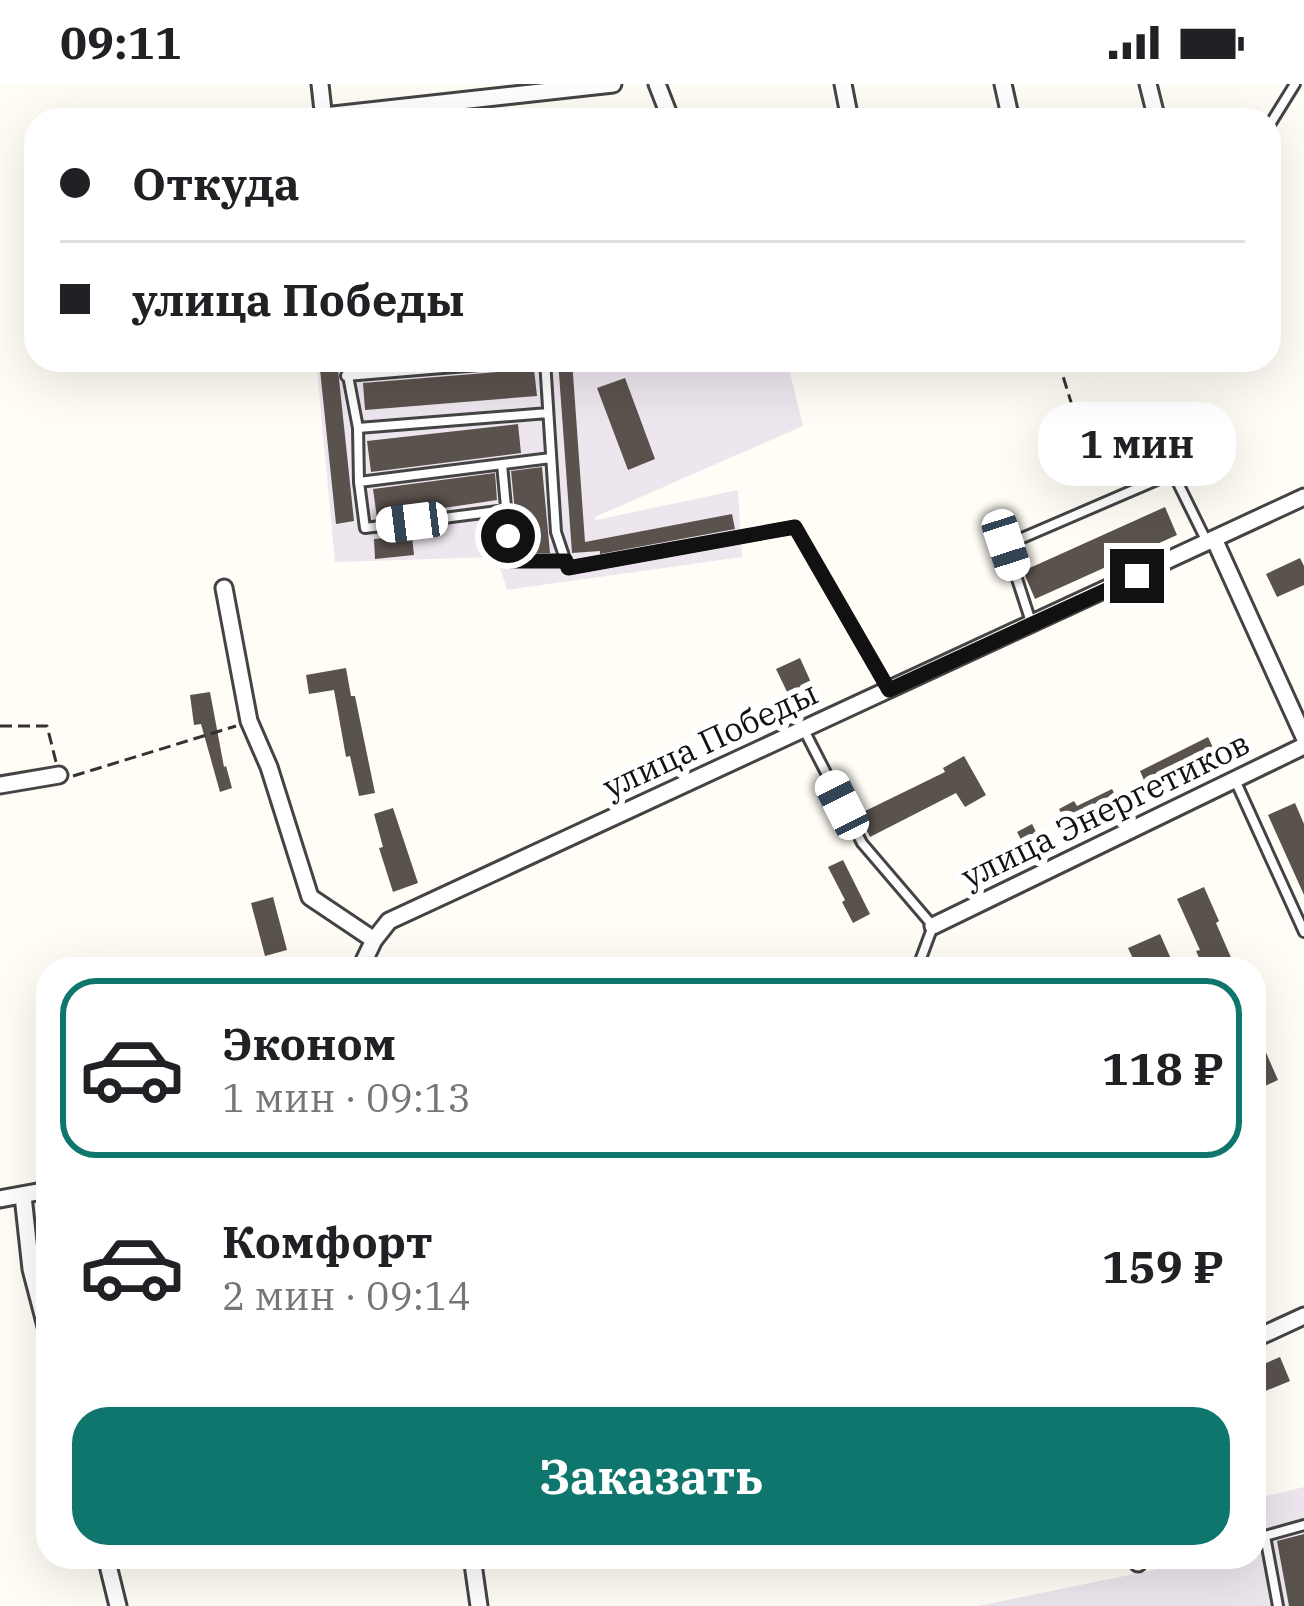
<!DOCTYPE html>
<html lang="ru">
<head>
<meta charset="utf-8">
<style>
	body { margin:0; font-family:"IBM Plex Serif",serif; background:#f6f6f6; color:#202124; height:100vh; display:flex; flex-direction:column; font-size:45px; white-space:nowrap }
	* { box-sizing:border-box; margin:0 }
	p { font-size:39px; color:#757577 }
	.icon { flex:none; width:66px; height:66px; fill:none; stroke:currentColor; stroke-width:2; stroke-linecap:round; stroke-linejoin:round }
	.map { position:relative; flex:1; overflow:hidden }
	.sheet { position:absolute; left:36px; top:873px; width:1230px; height:612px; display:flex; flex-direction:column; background:#fff; border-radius:36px; box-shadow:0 12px 48px #0002 }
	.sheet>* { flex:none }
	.hud { position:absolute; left:24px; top:24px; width:1257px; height:264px; border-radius:36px; box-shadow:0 12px 48px #0002; display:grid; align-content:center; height:264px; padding:0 36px; background:#fff }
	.end { position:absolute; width:54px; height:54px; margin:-27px; border:15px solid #111; background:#fff; box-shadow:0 0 0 6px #fff }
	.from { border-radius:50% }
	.bubble { position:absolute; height:84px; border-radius:36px; background:#fff; box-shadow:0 12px 48px #0002; font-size:39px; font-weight:700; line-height:84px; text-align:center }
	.car { position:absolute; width:36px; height:72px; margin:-36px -18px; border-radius:15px; box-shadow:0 0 9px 3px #0007; background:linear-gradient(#fff 24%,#345 0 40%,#fff 0 76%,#345 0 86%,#fff 0) }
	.hud b { display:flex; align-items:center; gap:42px; height:114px; font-size:45px }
	.hud b+b { border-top:3px solid #e0e0e0 }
	.hud i { width:30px; height:30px; background:#202124 }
	ul { padding:21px 0 0; list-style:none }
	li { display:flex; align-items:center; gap:36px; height:180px; margin:0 24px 18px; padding:0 12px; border:6px solid transparent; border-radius:36px }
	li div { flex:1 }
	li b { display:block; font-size:45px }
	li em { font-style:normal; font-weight:700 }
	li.selected { border-color:#0f766e }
	li>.icon { width:108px; height:108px; stroke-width:1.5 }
	.action { display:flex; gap:24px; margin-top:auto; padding:24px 36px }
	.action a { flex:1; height:138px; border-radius:36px; background:#0f766e; color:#fff; font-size:48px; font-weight:700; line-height:138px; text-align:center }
	.status { display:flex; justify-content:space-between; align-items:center; height:84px; padding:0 60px; background:#fff; direction:ltr }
	.status svg { height:33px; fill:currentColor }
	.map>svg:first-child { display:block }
	.industrial { fill:#eee6ef }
	.building { fill:#5a524d }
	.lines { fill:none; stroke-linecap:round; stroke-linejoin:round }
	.lane-casing { stroke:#444; stroke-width:14 }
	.street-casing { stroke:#444; stroke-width:21 }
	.path { stroke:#333; stroke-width:3; stroke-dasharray:12 6; stroke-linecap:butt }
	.lane { stroke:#fff; stroke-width:8 }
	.street { stroke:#fff; stroke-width:15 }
	.route { stroke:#111; stroke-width:15 }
	.labels { text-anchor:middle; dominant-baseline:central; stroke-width:12; stroke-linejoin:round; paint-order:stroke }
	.street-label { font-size:33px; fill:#111; stroke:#fff }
</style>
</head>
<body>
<div class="status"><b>09:11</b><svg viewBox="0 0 49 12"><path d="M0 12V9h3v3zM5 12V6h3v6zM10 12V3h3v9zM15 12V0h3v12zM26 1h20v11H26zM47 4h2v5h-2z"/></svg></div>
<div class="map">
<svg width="1304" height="1522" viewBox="0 0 1304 1522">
	<rect width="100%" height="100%" fill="#fffdf5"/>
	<path class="industrial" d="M316,276h471l16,66 -208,91 1,3 142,-30 4,67 -235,33 -10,-33 -162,5z
		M1304,1403v119h-326l239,-49h37v-58z"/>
	<path class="building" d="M319,276h18l17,161 -18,3z
		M558,276h14l13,182 147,-28 3,15 -135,25v-3l-28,2z
		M534,285l3,27 -172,14 -2,-27z
		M625,294l30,81 -27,11 -31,-82z
		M518,340l3,29 -150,19 -4,-31z
		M542,383l8,86h-31l-8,-82z
		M495,389l2,27 -120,18 -4,-29z
		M1165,423l12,28 -142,64 -12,-28z
		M412,452l2,19 -39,4 -1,-20z
		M1300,474l4,8v19l-27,12 -11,-23z
		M800,574l14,31 -23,11 -15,-31z
		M346,584l5,28h4l20,97 -16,3 -9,-40 -4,1 -12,-67 -25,4 -3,-19z
		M210,608l14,75 2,-1 6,22 -12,4 -19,-68 -7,1 -4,-30z
		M1208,653l8,17 -69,33 -7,-16z
		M964,672l22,39 -21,12 -9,-14 -86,44 -11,-23 86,-42 -2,-4z
		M1112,705l7,13 -49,28 -11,-21 15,-8 3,5z
		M1295,719l9,21v71l-36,-80z
		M393,724l25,75 -25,9 -14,-44 4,-1 -9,-33z
		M1032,740l13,25 -38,19 -6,-11 23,-12 -7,-13z
		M843,776l27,54 -17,9 -11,-21 3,-2 -17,-33z
		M1204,803l15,34 -3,2 20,46h-32l-8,-18 4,-1 -23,-51z
		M273,813l14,53 -22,6 -14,-53z
		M1160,850l11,25 -23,10h-10l-10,-21z
		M1254,941l24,55 -24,11z
		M1280,1273l10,24 -27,11 -9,-24z
		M1304,1450v72h-15l-12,-65z"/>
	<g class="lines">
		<g class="lane-casing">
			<path id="lane" d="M1269,42l26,-42
				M345,276l13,68 190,-15
				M545,276l11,172 12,36 227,-41 94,163
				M346,292l194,-16
				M358,344l1,54 192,-24
				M502,380l9,97h54
				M359,398l6,46 141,-18
				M1031,538l-25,-77 167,-72 34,69
				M804,646l58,113 71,83 -16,43
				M1235,696l69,152
				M1278,1522l-13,-70 39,-11"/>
		</g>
		<g class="street-casing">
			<path id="street" d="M320,0l4,36
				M657,0l14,36
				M843,0l7,36
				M1003,0l8,36
				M1148,0l9,36
				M324,32l289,-32
				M1215,457l89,196
				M224,504l25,133 20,46 41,130 64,43
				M0,701l59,-10
				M933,842l371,-180
				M360,885l14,-29 15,-19 915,-424
				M23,1112l8,73 17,65
				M0,1115l48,-9
				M1254,1255l50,-23
				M106,1473l12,49
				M472,1473l7,49
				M1138,1473v6"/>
		</g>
		<path class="path" d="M1058,276l17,55 25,29 33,7 28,16
			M0,642h47l9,36
			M73,692l163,-50"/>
		<use href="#lane" class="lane"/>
		<use href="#street" class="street"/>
	</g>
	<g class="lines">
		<path class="route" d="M508,452l3,25h55l2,7 227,-41 94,163 248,-114"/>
	</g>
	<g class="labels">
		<g class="street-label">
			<text transform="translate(710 655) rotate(-25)">улица Победы</text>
			<text transform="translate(1105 725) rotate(-26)">улица Энергетиков</text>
		</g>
	</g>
</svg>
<i class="end from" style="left:508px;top:452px"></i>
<i class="end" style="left:1137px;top:492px"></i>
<div class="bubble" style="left:1038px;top:318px;width:198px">1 мин</div>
<i class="car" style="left:412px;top:438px;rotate:263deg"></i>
<i class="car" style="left:1006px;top:461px;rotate:162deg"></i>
<i class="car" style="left:842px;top:721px;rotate:333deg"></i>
<div class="hud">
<b><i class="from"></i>Откуда</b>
<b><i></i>улица Победы</b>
</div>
<section class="sheet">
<ul>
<li class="selected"><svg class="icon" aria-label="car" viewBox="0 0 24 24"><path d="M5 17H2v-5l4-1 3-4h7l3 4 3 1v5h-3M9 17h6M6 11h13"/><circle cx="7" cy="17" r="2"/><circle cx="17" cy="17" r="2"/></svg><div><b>Эконом</b><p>1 мин · 09:13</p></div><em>118 ₽</em></li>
<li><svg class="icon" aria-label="car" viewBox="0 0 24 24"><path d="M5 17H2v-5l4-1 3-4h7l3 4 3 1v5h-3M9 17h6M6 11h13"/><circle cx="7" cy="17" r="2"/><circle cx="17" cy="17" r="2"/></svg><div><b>Комфорт</b><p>2 мин · 09:14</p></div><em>159 ₽</em></li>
</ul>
<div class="action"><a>Заказать</a></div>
</section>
</div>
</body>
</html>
